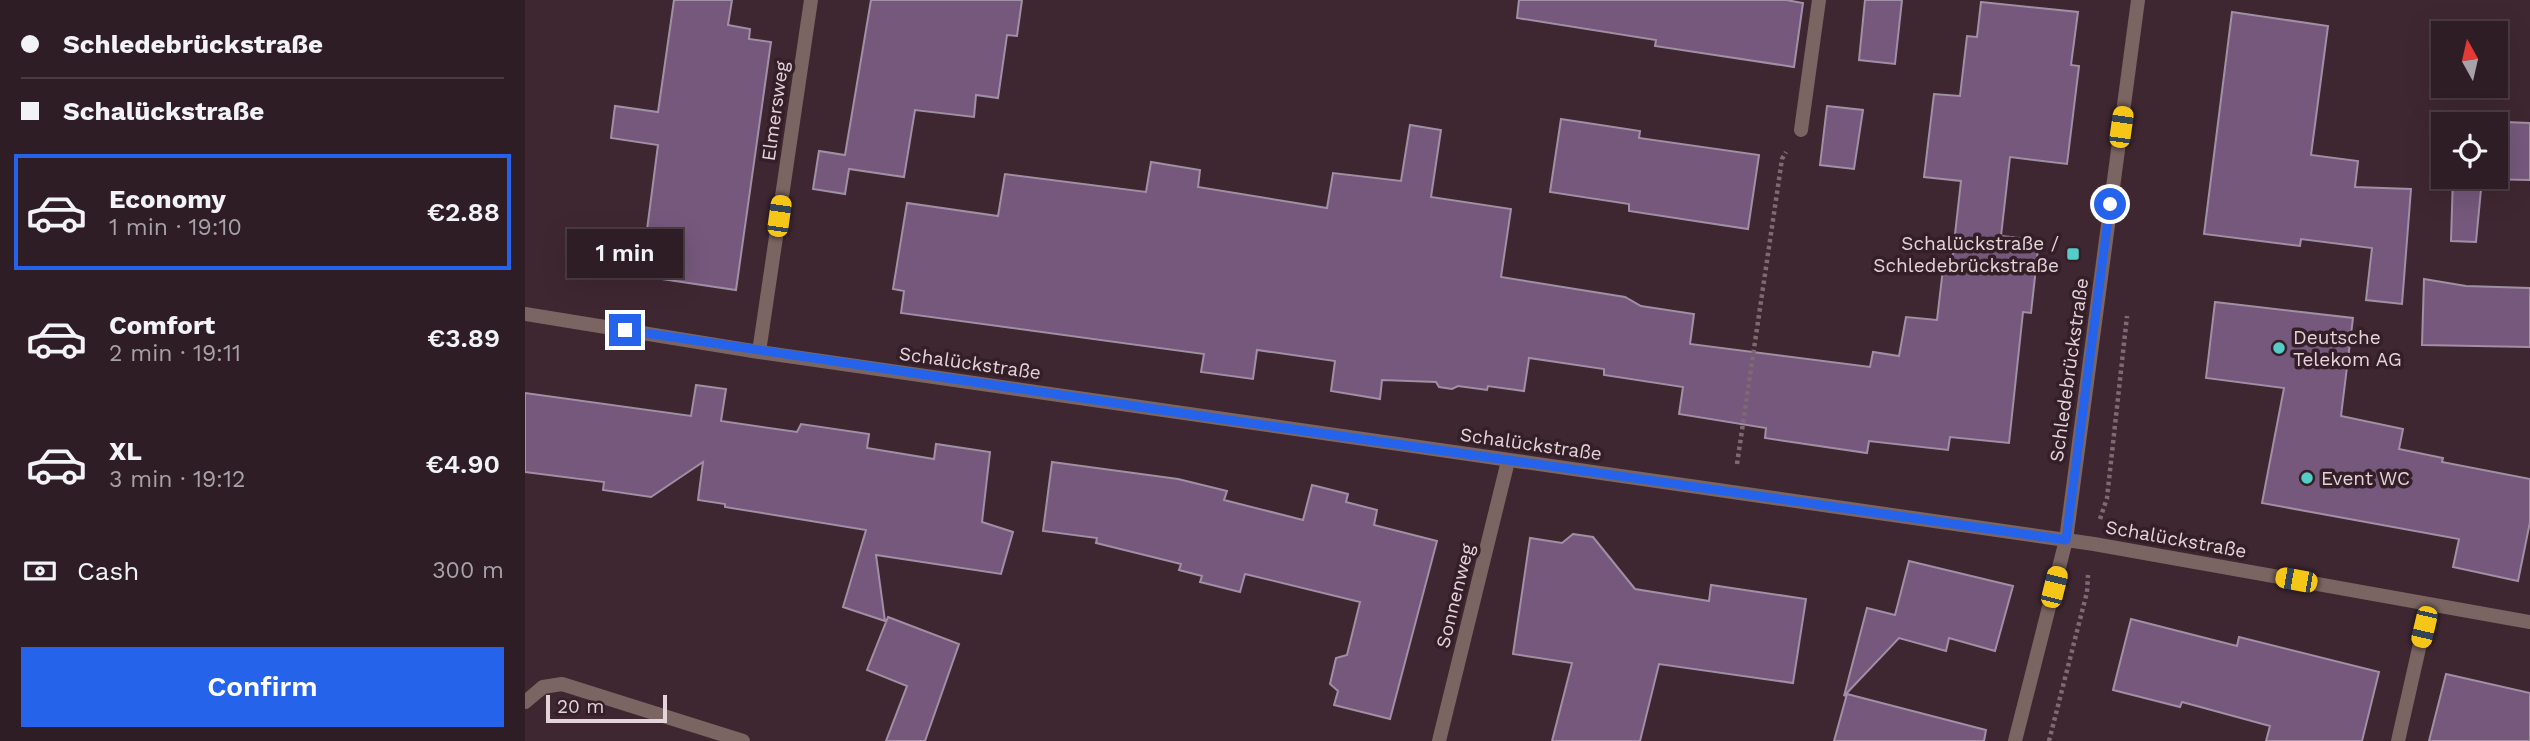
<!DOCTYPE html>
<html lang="en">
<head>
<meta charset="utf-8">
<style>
	body { margin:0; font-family:"Work Sans",sans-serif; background:#3b2a32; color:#f1f3f6; height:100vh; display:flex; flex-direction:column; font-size:26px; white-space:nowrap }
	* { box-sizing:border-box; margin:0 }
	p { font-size:23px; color:#a7a2a7 }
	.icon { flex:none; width:38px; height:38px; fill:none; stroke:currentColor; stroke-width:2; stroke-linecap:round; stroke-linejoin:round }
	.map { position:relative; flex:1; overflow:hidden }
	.details { display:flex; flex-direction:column; background:#2f1d25; width:525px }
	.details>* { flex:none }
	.hud { display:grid; align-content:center; height:154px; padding:0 21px; background:#2f1d25 }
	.needle { width:46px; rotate:352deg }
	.fabs { position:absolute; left:1906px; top:21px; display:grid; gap:14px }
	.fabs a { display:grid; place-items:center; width:77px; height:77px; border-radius:0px; background:#2f1d25; box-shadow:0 7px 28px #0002,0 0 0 2px #4a3b42; font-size:35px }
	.scale { position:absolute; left:21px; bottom:18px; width:121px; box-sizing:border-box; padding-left:7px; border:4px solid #e4d4da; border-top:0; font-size:19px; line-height:24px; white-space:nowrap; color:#e4d4da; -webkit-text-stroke:5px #341e27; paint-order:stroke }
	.end { position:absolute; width:32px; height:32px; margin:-16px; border:9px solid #2563eb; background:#fff; box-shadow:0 0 0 4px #fff }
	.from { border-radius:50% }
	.bubble { position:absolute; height:49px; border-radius:0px; background:#2f1d25; box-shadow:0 7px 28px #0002,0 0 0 2px #4a3b42; font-size:23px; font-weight:600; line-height:49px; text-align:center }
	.car { position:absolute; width:21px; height:42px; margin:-21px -10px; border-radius:9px; box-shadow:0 0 5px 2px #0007; background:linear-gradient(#f5c518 24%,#345 0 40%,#f5c518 0 76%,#345 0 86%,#f5c518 0) }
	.hud b { display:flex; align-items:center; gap:24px; height:66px; font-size:26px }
	.hud b+b { border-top:2px solid #4a3b42 }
	.hud i { width:18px; height:18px; background:#f1f3f6 }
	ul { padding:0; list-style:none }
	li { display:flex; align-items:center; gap:21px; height:116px; margin:0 14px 10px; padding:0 7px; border:4px solid transparent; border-radius:0px }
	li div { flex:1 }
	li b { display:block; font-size:26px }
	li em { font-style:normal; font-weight:600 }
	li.on { border-color:#2563eb }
	li>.icon { width:63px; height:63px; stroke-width:1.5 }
	.pay { display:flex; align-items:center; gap:18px; height:77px; padding:0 21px; font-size:26px }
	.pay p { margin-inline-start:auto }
	.cta { display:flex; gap:14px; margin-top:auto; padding:14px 21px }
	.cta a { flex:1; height:80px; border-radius:0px; background:#2563eb; color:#fff; font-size:28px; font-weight:600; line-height:80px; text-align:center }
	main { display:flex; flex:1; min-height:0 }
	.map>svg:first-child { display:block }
	.building { fill:#75587b; stroke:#a18fa5; stroke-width:2 }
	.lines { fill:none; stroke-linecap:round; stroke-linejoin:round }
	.path { stroke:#7f6a72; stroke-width:4.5; stroke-dasharray:3.5 3.5; stroke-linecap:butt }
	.lane { stroke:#7b6562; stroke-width:14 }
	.street { stroke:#7b6562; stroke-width:14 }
	.route { stroke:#2563eb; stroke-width:9 }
	.poi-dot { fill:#54cdc8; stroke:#341e27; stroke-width:2.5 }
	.labels { text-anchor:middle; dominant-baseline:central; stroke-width:7; stroke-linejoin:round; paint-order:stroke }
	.street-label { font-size:19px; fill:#e4d4da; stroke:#341e27 }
	.poi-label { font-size:19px; fill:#e4d4da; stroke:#341e27; text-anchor:start }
</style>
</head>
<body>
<main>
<section class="details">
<div class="hud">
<b><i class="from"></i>Schledebrückstraße</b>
<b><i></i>Schalückstraße</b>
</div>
<ul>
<li class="on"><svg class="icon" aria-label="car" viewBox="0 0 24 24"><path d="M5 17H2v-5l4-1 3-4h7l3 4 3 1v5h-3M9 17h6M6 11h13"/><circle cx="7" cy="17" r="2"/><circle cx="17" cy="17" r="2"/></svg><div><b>Economy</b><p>1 min · 19:10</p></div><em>€2.88</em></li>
<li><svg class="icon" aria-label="car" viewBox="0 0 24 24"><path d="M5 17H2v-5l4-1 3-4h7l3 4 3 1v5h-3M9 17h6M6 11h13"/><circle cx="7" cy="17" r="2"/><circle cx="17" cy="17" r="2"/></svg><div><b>Comfort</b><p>2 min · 19:11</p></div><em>€3.89</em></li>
<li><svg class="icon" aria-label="car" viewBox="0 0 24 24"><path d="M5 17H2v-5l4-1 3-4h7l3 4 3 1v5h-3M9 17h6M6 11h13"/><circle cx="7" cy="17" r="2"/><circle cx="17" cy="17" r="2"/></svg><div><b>XL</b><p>3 min · 19:12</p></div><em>€4.90</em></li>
</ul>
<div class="pay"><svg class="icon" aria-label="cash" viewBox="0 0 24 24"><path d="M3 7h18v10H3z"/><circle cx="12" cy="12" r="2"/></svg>Cash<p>300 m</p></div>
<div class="cta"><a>Confirm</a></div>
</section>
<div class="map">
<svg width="2005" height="741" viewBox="0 0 2005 741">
	<rect width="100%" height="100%" fill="#3f2731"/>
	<path class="building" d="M149,0h58l-4,25 22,4 -1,10 22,3 -35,248 -95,-14 17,-131 -47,-7 4,-32 43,6z
		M346,0h151l-5,36 -10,-1 -9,63 -22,-3 -2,22 -59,-7 -11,67 -55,-8 -4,25 -32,-5 6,-38 26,4z
		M994,0h267l17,3 -9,64 -139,-21 1,-6 -139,-22z
		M1340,0h37l-7,64 -36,-4z
		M1456,2l97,10 -7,53 8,1 -12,98 -57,-7 -9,79 38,4 -8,73 -8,-1 -14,131 -59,-6 -2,13 -79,-9 -2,12 -102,-15 1,-10 -87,-14 4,-27 -79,-12v-6l-75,-11 -5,33 -36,-5 -1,4 -29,-4 -6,3 -13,-2 -3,-5 -54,-2 -2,19 -49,-8 4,-30 -78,-11 -4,29 -52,-7 3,-18 -303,-41 3,-22 -11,-2 14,-86 91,13 7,-42 141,18 5,-30 49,8 -2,17 129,21 6,-35 68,8 9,-56 31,5 -10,67 80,12 -10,68 124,20 16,9 53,8 -4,30 180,23 3,-15 26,4 7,-39 31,3 7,-60 8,1 9,-80 -37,-4 10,-83 26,2 7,-60 10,1z
		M1707,12l96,14 -17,129 47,6 -3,26 56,2 -9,115 -36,-4 6,-52 -71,-9 -1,7 -96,-12z
		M1302,106l36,4 -9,59 -34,-4z
		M1036,119l79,12 -1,7 120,17 -11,74 -119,-18v-7l-79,-12z
		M1930,120l75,3v57l-48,-1 -6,63 -25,-1 2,-64h42v-53h-41z
		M1899,279l42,7 64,2v59l-108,-2z
		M1690,302l138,16 -12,98 62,13 -4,20 44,9 -1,4 88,17v43l-12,59 -65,-14 6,-28 -197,-36 22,-115 -78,-10z
		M171,385l30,4 -5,32 76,11 4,-8 68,10 -2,14 67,11 2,-15 54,8 -8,70 31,10 -12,42 -125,-19 9,66 -42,-14 23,-77 -141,-23v-3l-27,-4 5,-38 -52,35 -48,-7 1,-8 -79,-10v-79l166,23z
		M527,462l126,17 49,12 -3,9 79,20 9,-35 36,9 -2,8 31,8 -3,15 63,16 -47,178 -56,-14 4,-14 -8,-7 6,-26 11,-3 13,-53 -115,-28 -5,18 -40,-10 2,-6 -23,-6 2,-6 -85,-21 1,-5 -54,-7z
		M1048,534l20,3 42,52 74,12 2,-16 95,14 -13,84 -134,-19 -19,77h-88l20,-78 -59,-9 17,-116 32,5z
		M1384,561l104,25 -18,65 -46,-13 -3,13 -47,-13 -55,58 23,-88 28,7z
		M363,617l71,27 -34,97h-39l21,-55 -40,-16z
		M1606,619l106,27 2,-9 140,35 -17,69h-96l4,-15 -88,-24 -2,5 -67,-17z
		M1921,674l84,19v48h-101z
		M1322,694l139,36 -2,11h-150z"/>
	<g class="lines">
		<path class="path" d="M1212,464l45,-305 4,-7
			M1575,519l7,-21 20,-182
			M1524,741l38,-149 1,-17"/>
		<path class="lane" d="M1276,130l18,-130"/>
		<path class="street" d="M0,314l234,38 1335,192 436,78
			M234,352l52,-352
			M0,702l18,-15 19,-3 181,57
			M914,741l69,-280
			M1490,741l51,-201 72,-540
			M1873,741l31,-137"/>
	</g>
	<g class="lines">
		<path class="route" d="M100,330l590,88 851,122 44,-336"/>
	</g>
	<g class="poi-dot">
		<rect x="1541" y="247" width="14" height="14" rx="3.5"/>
		<circle cx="1754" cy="348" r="7"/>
		<circle cx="1782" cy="478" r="7"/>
	</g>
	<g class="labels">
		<g class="street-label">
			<text transform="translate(250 111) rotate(-82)">Elmersweg</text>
			<text transform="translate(445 363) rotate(8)">Schalückstraße</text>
			<text transform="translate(1544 370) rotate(-82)">Schledebrückstraße</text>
			<text transform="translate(1006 444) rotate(8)">Schalückstraße</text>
			<text transform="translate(1651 539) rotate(10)">Schalückstraße</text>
			<text transform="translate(930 596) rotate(-76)">Sonnenweg</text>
		</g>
		<g class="poi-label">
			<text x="1534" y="243" text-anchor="end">Schalückstraße /<tspan x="1534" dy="22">Schledebrückstraße</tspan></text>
			<text x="1768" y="337">Deutsche<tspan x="1768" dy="22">Telekom AG</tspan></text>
			<text x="1796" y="478">Event WC</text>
		</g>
	</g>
</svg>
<div class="fabs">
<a><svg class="needle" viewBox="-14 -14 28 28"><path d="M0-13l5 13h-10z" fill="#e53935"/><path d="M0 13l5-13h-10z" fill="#a7a2a7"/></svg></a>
<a><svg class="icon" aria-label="locate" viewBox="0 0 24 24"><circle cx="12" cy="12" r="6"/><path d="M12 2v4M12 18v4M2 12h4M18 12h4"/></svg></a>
</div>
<div class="scale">20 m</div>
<i class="end from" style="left:1585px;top:204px"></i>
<i class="end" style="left:100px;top:330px"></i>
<div class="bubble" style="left:42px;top:229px;width:116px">1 min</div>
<i class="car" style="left:1596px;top:127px;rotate:8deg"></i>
<i class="car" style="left:254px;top:216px;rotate:8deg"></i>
<i class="car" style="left:1771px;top:580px;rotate:280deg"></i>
<i class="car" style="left:1529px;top:587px;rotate:14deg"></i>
<i class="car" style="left:1899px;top:627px;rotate:193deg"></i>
</div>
</main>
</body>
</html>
